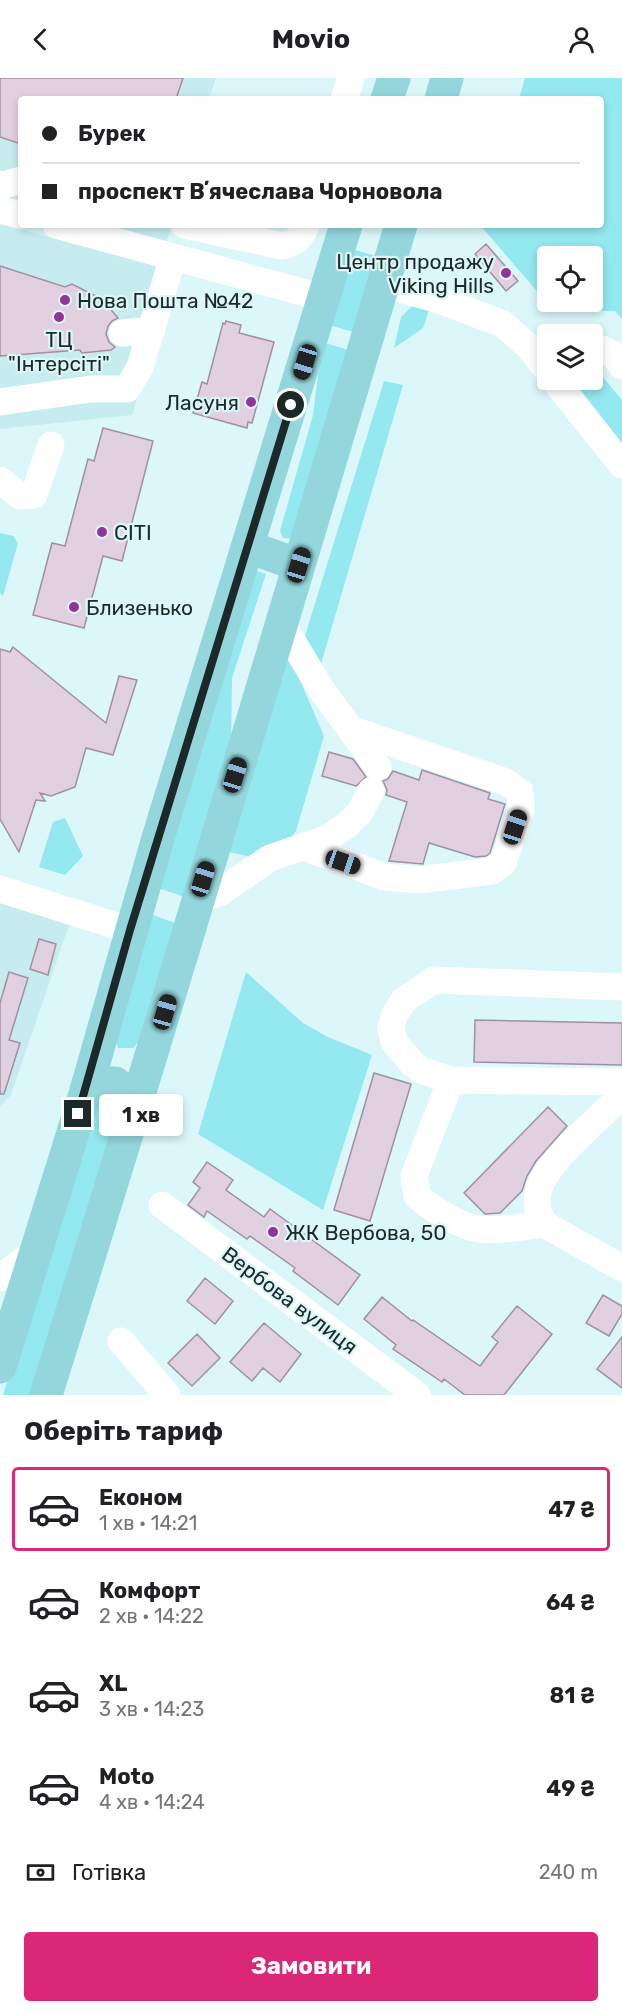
<!DOCTYPE html>
<html lang="uk">
<head>
<meta charset="utf-8">
<style>
	body { margin:0; font-family:Rubik,sans-serif; background:#f6f6f6; color:#202124; height:100vh; display:flex; flex-direction:column; font-size:22px; white-space:nowrap }
	* { box-sizing:border-box; margin:0 }
	p { font-size:20px; color:#757577 }
	.icon { flex:none; width:33px; height:33px; fill:none; stroke:currentColor; stroke-width:2; stroke-linecap:round; stroke-linejoin:round }
	.map { position:relative; height:1317px; overflow:hidden }
	.details { display:flex; flex-direction:column; background:#fff; flex:1 }
	.details>* { flex:none }
	.hud { position:absolute; left:18px; top:18px; width:586px; height:132px; border-radius:6px; box-shadow:0 3px 9px #0003; display:grid; align-content:center; height:132px; padding:0 24px; background:#fff }
	.buttons { position:absolute; left:537px; top:168px; display:grid; gap:12px }
	.buttons a { display:grid; place-items:center; width:66px; height:66px; border-radius:6px; background:#fff; box-shadow:0 3px 9px #0003; font-size:30px }
	.end { position:absolute; width:27px; height:27px; margin:-14px; border:8px solid #1d2829; background:#fff; box-shadow:0 0 0 3px #fff }
	.from { border-radius:50% }
	.bubble { position:absolute; height:42px; border-radius:6px; background:#fff; box-shadow:0 3px 9px #0003; font-size:20px; font-weight:700; line-height:42px; text-align:center }
	.car { position:absolute; width:18px; height:36px; margin:-18px -9px; border-radius:8px; box-shadow:0 0 4px 2px #0007; background:linear-gradient(#222 24%,#8ab4d8 0 40%,#222 0 76%,#8ab4d8 0 86%,#222 0) }
	.hud b { display:flex; align-items:center; gap:21px; height:57px; font-size:22px }
	.hud b+b { border-top:2px solid #e0e0e0 }
	.hud i { width:15px; height:15px; background:#202124 }
	ul { padding:0; list-style:none }
	li { display:flex; align-items:center; gap:18px; height:84px; margin:0 12px 9px; padding:0 12px; border:3px solid transparent; border-radius:6px }
	li div { flex:1 }
	li b { display:block; font-size:22px }
	li em { font-style:normal; font-weight:700 }
	li.active { border-color:#db2777 }
	li>.icon { width:54px; height:54px; stroke-width:1.5 }
	h2 { padding:0 24px; font-size:27px; line-height:72px }
	.pay { display:flex; align-items:center; gap:15px; height:66px; padding:0 24px; font-size:22px }
	.pay p { margin-inline-start:auto }
	.cta { display:flex; gap:12px; margin-top:auto; padding:12px 24px }
	.cta a { flex:1; height:69px; border-radius:6px; background:#db2777; color:#fff; font-size:24px; font-weight:700; line-height:69px; text-align:center }
	header { display:flex; justify-content:space-between; align-items:center; height:78px; padding:0 24px; background:#fff; font-size:27px; font-weight:700 }
	.map>svg:first-child { display:block }
	.built { fill:#c7ecef }
	.green { fill:#94e8ef; fill-rule:evenodd }
	.building { fill:#e1d0e2; stroke:#a090a0; stroke-width:1.5 }
	.lines { fill:none; stroke-linecap:round; stroke-linejoin:round }
	.minor { stroke:#fff; stroke-width:27 }
	.major { stroke:#93d6dc; stroke-width:33 }
	.route { stroke:#1d2829; stroke-width:8 }
	.poi-dot { fill:#94329a; stroke:#dbf7f9; stroke-width:2 }
	.labels { text-anchor:middle; dominant-baseline:central; stroke-width:4.5; stroke-linejoin:round; paint-order:stroke }
	.poi-label { font-size:21px; fill:#1d2829; stroke:#dbf7f9; text-anchor:start }
	.street-label { font-size:21px; fill:#1d2829; stroke:#dbf7f9 }
</style>
</head>
<body>
<header><svg class="icon" aria-label="back" viewBox="0 0 24 24"><path d="M15 5l-7 7 7 7"/></svg>Movio<svg class="icon" aria-label="person" viewBox="0 0 24 24"><circle cx="12" cy="8" r="4"/><path d="M4 21q1-7 8-7t8 7"/></svg></header>
<div class="map">
<svg width="622" height="1317" viewBox="0 0 622 1317">
	<rect width="100%" height="100%" fill="#dbf7f9"/>
	<path class="built" d="M0,0h216l-7,21h-188v109l-21,-5z
		M0,146l178,47 -46,144 -132,14z
		M82,147h90l-7,23z
		M0,818l71,23 -60,176 -11,11z"/>
	<path class="green" d="M525,0h97v241l-7,-8h-61l-73,-85 121,-1v-126h-83zM548,178h44v46h-44z
		M352,171l27,8 -22,76 -28,-8z
		M431,227l-8,23 -29,20 7,-31 11,-11z
		M322,264l30,9 -60,188 -9,-1 -3,-7 33,-116z
		M593,287l29,35v43l-49,-63h19z
		M384,303l19,4 -85,289 -15,-32z
		M0,455l13,3 5,7 -15,53 -3,-3z
		M252,492l14,4 -34,104 -1,70 -46,149 -30,-10z
		M286,566l4,13 34,79 -28,95 -8,11 -40,14 -25,-5z
		M65,740l18,38 -18,19 -26,-8 14,-45z
		M153,837l25,9 -38,116 -7,8h-15l-3,-11z
		M246,894l57,51 25,14 44,18 -49,155 -125,-76z
		M104,1013l20,15 -90,289h-31l92,-298z"/>
	<path class="building" d="M0,0h183l-7,21h-155v45l-21,-7z
		M486,166l32,37 -12,10 -31,-37z
		M0,188l65,21 7,-3 30,15 16,19 -6,3 -4,5 -2,8 3,8 6,5 -4,3 -29,3 -2,-3 -80,6z
		M226,243l15,4 -2,8 35,9 -22,81 -4,-1 -1,6 -54,-15 9,-31 5,2 16,-61 2,1z
		M103,350l50,13 -31,120 -19,-5 -19,72 -51,-13 19,-72 13,3 23,-87 6,2z
		M13,569l93,76 13,-47 18,4 -24,75 -27,-7 -11,39 -24,9 -11,-3 5,8 -9,-1 -17,52 -19,-33v-170l10,3z
		M329,674l24,7 13,18 -10,9 -34,-10z
		M422,692l68,23 -2,6 17,5 -15,49 -4,3 -11,1 -46,-14 -6,21 -34,-3 18,-59 -21,-7 1,-5 -4,-9 5,-2 5,-8 26,9z
		M39,861l17,5 -8,31 -18,-6z
		M9,894l19,6 -19,62 11,3 -16,51h-4v-91z
		M475,942l147,3v42l-148,-3z
		M374,995l37,11 -41,137 -36,-11z
		M548,1029l19,19 -31,35 -9,15 -5,15 -22,22 -15,1 -21,-21z
		M207,1084l26,18 -7,10 38,27 6,-8 90,66 -22,30 -45,-34 2,-3 -45,-32 -3,3 -40,-28 -3,6 -16,-12 12,-17 -7,-6z
		M205,1200l28,23 -18,23 -28,-23z
		M603,1217l19,11v8l-13,22 -23,-13z
		M382,1219l30,24 1,-1 67,46 18,-24 -6,-5 25,-31 35,28 -48,61h-39l-21,-16 -2,3 -49,-33 3,-4 -32,-26z
		M264,1245l37,31 -21,28 -17,-14 -11,13 -22,-19z
		M197,1256l23,24 -28,28 -24,-23z
		M622,1259v51l-25,-19z"/>
	<g class="lines">
		<path class="minor" d="M344,21l7,-21
			M0,106l4,1 17,-5
			M0,132l21,5
			M56,147l268,73
			M184,147l98,21c13,-3 19,-7 24,-21
			M384,206l58,17 61,23 26,23 19,24
			M122,255l30,-3
			M592,267l21,9 9,12
			M554,302l68,85
			M0,324l91,-13h36l13,-22 33,-110
			M0,402l20,16 14,-1 17,-50
			M281,544l40,67 57,78
			M304,769l81,30 34,3 73,-9 11,-8 18,-53 -1,-18 -14,-10 -156,-53
			M0,811l130,41
			M197,822l22,-7 51,-35 56,-19 20,-13 14,-14 11,-21
			M622,909l-188,-7 -30,20 -10,16 -3,12 3,14 18,21 9,7 30,10 171,2
			M451,1002l-37,96 3,20c14,12 42,30 61,33 22,2 44,-2 66,-5
			M162,1127l255,190
			M544,1146c-6,-10 -8,-18 -6,-31 4,-28 62,-76 84,-97
			M544,1146l78,44
			M0,1200l22,-17 13,-5
			M121,1263l46,54"/>
		<path class="major" d="M387,21l7,-21
			M441,21l6,-21
			M248,469l51,18
			M85,1016l15,-11h15l12,11 6,26
			M0,1289l85,-273 73,-256 188,-613
			M46,1317c122,-389 238,-780 355,-1170"/>
	</g>
	<g class="lines">
		<path class="route" d="M78,1036l52,-184 161,-525"/>
	</g>
	<g class="poi-dot">
		<circle cx="506" cy="195" r="6"/>
		<circle cx="65" cy="222" r="6"/>
		<circle cx="59" cy="239" r="6"/>
		<circle cx="251" cy="324" r="6"/>
		<circle cx="102" cy="454" r="6"/>
		<circle cx="74" cy="529" r="6"/>
		<circle cx="273" cy="1154" r="6"/>
	</g>
	<g class="labels">
		<g class="poi-label">
			<text x="494" y="183" text-anchor="end">Центр продажу<tspan x="494" dy="24">Viking Hills</tspan></text>
			<text x="77" y="222">Нова Пошта №42</text>
			<text x="59" y="261" text-anchor="middle">ТЦ<tspan x="59" dy="24">"Інтерсіті"</tspan></text>
			<text x="239" y="324" text-anchor="end">Ласуня</text>
			<text x="114" y="454">CITI</text>
			<text x="86" y="529">Близенько</text>
			<text x="285" y="1154">ЖК Вербова, 50</text>
		</g>
		<g class="street-label">
			<text transform="translate(290 1222) rotate(37)">Вербова вулиця</text>
		</g>
	</g>
</svg>
<div class="buttons">
<a><svg class="icon" aria-label="locate" viewBox="0 0 24 24"><circle cx="12" cy="12" r="6"/><path d="M12 2v4M12 18v4M2 12h4M18 12h4"/></svg></a>
<a><svg class="icon" aria-label="layers" viewBox="0 0 24 24"><path d="M12 4l9 5-9 5-9-5zM3 14l9 5 9-5"/></svg></a>
</div>
<i class="end from" style="left:291px;top:327px"></i>
<i class="end" style="left:78px;top:1036px"></i>
<div class="bubble" style="left:99px;top:1016px;width:84px">1 хв</div>
<i class="car" style="left:305px;top:284px;rotate:197deg"></i>
<i class="car" style="left:299px;top:487px;rotate:17deg"></i>
<i class="car" style="left:235px;top:697px;rotate:17deg"></i>
<i class="car" style="left:515px;top:749px;rotate:18deg"></i>
<i class="car" style="left:343px;top:784px;rotate:109deg"></i>
<i class="car" style="left:203px;top:801px;rotate:17deg"></i>
<i class="car" style="left:165px;top:934px;rotate:16deg"></i>
<div class="hud">
<b><i class="from"></i>Бурек</b>
<b><i></i>проспект Вʼячеслава Чорновола</b>
</div>
</div>
<section class="details">
<h2>Оберіть тариф</h2>
<ul>
<li class="active"><svg class="icon" aria-label="car" viewBox="0 0 24 24"><path d="M5 17H2v-5l4-1 3-4h7l3 4 3 1v5h-3M9 17h6M6 11h13"/><circle cx="7" cy="17" r="2"/><circle cx="17" cy="17" r="2"/></svg><div><b>Економ</b><p>1 хв · 14:21</p></div><em>47 ₴</em></li>
<li><svg class="icon" aria-label="car" viewBox="0 0 24 24"><path d="M5 17H2v-5l4-1 3-4h7l3 4 3 1v5h-3M9 17h6M6 11h13"/><circle cx="7" cy="17" r="2"/><circle cx="17" cy="17" r="2"/></svg><div><b>Комфорт</b><p>2 хв · 14:22</p></div><em>64 ₴</em></li>
<li><svg class="icon" aria-label="car" viewBox="0 0 24 24"><path d="M5 17H2v-5l4-1 3-4h7l3 4 3 1v5h-3M9 17h6M6 11h13"/><circle cx="7" cy="17" r="2"/><circle cx="17" cy="17" r="2"/></svg><div><b>XL</b><p>3 хв · 14:23</p></div><em>81 ₴</em></li>
<li><svg class="icon" aria-label="car" viewBox="0 0 24 24"><path d="M5 17H2v-5l4-1 3-4h7l3 4 3 1v5h-3M9 17h6M6 11h13"/><circle cx="7" cy="17" r="2"/><circle cx="17" cy="17" r="2"/></svg><div><b>Moto</b><p>4 хв · 14:24</p></div><em>49 ₴</em></li>
</ul>
<div class="pay"><svg class="icon" aria-label="cash" viewBox="0 0 24 24"><path d="M3 7h18v10H3z"/><circle cx="12" cy="12" r="2"/></svg>Готівка<p>240 m</p></div>
<div class="cta"><a>Замовити</a></div>
</section>
</body>
</html>
